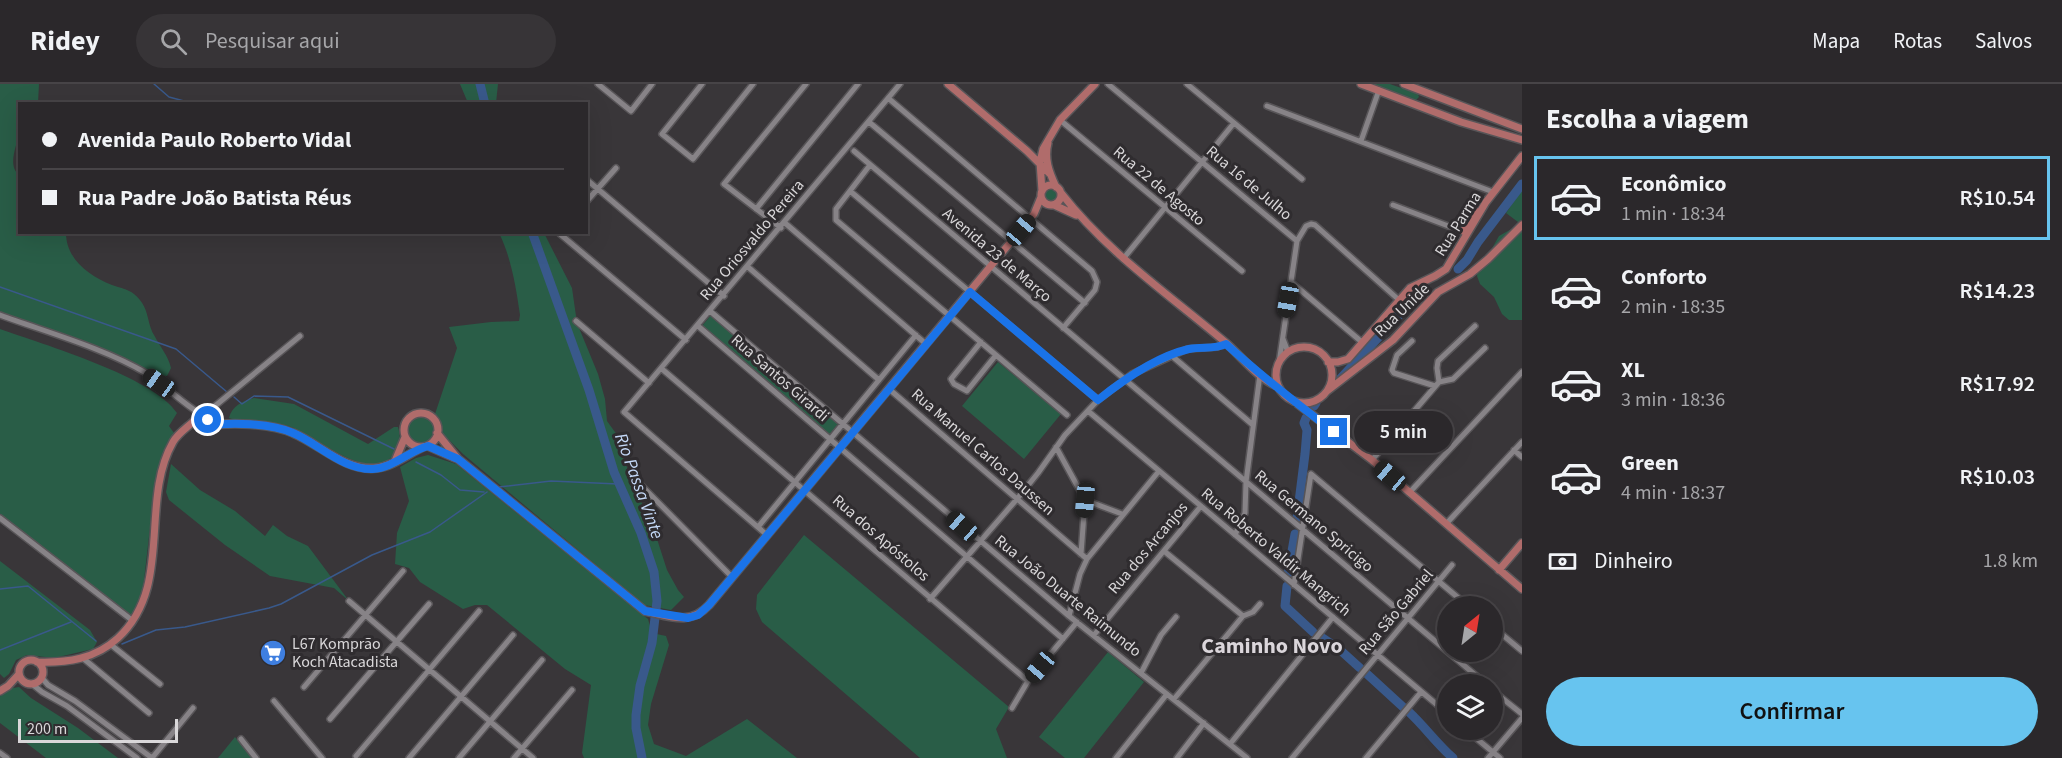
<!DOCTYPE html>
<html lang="pt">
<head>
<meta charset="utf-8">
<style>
	body { margin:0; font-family:"Source Sans 3",sans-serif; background:#373437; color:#f1f3f6; height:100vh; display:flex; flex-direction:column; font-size:22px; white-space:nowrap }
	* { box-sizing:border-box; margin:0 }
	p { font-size:20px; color:#a6a6a9 }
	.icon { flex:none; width:33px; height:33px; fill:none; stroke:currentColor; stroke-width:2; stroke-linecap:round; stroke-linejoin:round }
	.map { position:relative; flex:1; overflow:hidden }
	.panel { display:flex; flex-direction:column; background:#2b282b; width:540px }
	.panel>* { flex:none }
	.hud { position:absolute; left:18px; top:18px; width:570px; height:132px; border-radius:0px; box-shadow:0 6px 24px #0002,0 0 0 2px #474447; display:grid; align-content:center; height:132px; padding:0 24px; background:#2b282b }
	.needle { width:39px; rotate:30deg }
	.tools { position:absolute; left:1437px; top:512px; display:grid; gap:12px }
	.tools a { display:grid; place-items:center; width:66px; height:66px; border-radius:50%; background:#2b282b; box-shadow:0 6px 24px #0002,0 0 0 2px #474447; font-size:30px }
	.scale { position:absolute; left:18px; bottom:15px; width:160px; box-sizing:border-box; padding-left:6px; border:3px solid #d9d7d9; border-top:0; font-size:16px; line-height:21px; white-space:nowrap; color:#d9d7d9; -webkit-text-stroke:4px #2f2c2f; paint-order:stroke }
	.end { position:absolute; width:27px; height:27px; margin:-14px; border:8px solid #1a73e8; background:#fff; box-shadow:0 0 0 3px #fff }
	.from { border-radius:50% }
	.bubble { position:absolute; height:42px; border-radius:21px; background:#2b282b; box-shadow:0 6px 24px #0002,0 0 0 2px #474447; font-size:20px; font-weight:600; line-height:42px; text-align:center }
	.car { position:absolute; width:18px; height:36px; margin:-18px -9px; border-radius:8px; box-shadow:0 0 4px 2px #0007; background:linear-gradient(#222 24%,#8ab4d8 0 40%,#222 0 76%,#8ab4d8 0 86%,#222 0) }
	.hud b { display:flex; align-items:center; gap:21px; height:57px; font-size:22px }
	.hud b+b { border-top:2px solid #474447 }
	.hud i { width:15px; height:15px; background:#f1f3f6 }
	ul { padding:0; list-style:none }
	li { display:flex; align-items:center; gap:18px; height:84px; margin:0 12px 9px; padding:0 12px; border:3px solid transparent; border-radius:0px }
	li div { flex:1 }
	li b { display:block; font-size:22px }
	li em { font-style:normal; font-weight:600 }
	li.active { border-color:#67c4ef }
	li>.icon { width:54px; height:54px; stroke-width:1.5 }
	h2 { padding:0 24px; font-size:27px; line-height:72px }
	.pay { display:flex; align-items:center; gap:15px; height:66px; padding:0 24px; font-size:22px }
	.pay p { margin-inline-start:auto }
	.button { display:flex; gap:12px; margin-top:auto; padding:12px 24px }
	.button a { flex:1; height:69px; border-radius:36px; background:#67c4ef; color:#111; font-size:24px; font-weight:600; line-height:69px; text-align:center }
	header { display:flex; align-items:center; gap:36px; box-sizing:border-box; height:84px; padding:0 30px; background:#2b282b; border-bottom:2px solid #474447 }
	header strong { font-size:28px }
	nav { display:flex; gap:33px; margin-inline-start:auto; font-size:21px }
	.search { width:420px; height:54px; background:#373437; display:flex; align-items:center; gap:15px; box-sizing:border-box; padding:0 21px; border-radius:33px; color:#a6a6a9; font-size:22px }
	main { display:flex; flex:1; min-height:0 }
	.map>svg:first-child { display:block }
	.green { fill:#295d47 }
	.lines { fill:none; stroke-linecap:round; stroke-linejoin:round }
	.stream { stroke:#39598b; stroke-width:1.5 }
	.river { stroke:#39598b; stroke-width:9 }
	.minor-casing { stroke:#585558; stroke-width:8 }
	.major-casing { stroke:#585558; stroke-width:10 }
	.minor { stroke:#878387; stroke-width:5 }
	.major { stroke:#b06c6b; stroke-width:7 }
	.route { stroke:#1a73e8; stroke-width:8 }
	.labels { text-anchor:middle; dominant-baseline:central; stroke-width:6; stroke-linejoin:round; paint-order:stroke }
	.street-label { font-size:16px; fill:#d9d7d9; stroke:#2f2c2f }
	.poi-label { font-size:16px; fill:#d9d7d9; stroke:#2f2c2f; text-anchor:start }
	.water-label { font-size:18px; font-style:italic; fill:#c4d8f7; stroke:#2f2c2f }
	.district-label { font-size:22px; font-weight:bold; fill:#dbd6db; stroke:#2f2c2f }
</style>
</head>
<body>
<header>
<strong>Ridey</strong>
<div class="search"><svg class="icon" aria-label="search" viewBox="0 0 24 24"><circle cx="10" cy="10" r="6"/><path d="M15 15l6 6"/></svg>Pesquisar aqui</div>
<nav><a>Mapa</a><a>Rotas</a><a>Salvos</a></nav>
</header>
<main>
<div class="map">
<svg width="1522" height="674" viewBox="0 0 1522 674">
	<rect width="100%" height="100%" fill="#393639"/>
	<path class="green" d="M0,0h39l-1,19 -18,1c-1,9 1,20 -1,29 -2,13 -12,32 0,42l1,57 46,1c0,26 23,43 46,52 8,3 16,4 22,9 16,13 12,27 20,41 6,12 14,20 17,33l-4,8 -9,-1 -47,-22 -111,-41z
		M460,0h38l-2,19h-28z
		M1370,0h20l28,10 1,3 -3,3z
		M1043 111a8 8 0 1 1 16 0a8 8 0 1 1-16 0Z
		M1522,106v35l-16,-12z
		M1515,143l7,4v89h-13l-7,-6 -8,-17 -14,-13 -3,-8 1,-10 12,-14 9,-16z
		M499,149h45l28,55 5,35 21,51 7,25 2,22 13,18 4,21 34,82 9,28 11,20 6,7 -13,13 -27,-5 -181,-151 -22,-22 -1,-9 -5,-9 22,-66 -8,-21 42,-5 28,-1 1,-6c-4,-28 -9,-58 -21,-82z
		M711,231l127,109 -9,11 -127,-109z
		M0,245c42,15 154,48 177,84l-8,13 5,7 -11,20 -9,40 -11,96 -12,29 -131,-102z
		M998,278l63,52 -37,45 -62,-53z
		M254,314l40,6 74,40 26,-17h4c3,11 3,22 -6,30 -28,25 -76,-22 -104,-31 -19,-6 -41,-1 -59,-8 3,-12 13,-17 25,-20z
		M407 346a14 14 0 1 1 28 0a14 14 0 1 1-28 0Z
		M428,371l28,9 192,155 4,14 14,3 3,9 -18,59 -3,21 6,19 32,12 61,-37 50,39h-213l-2,-5 9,-68 -26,-16 -78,-64h-12l-12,4 -43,-27 -11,-14 -14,-4 2,-31 12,-32 -9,-34 16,-9z
		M171,380l29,26 35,21 30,25 8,-11 14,11 21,10 41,55 -15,-13 -64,-12 -45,-31 -56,-45 -3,-8z
		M804,451l205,172 -13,22 11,29h-87l-158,-136 -6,-13 1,-14z
		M0,477l90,69 7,12 -4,7 -39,9 -27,-3 -11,5 -7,14 -5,4 -4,-4z
		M1108,568l36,30 -60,76h-19l-26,-21z
		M19,603l12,11 47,30 40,30h-72l-46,-35v-27l13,-8z
		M235,653l17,21h-34z"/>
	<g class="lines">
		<path class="stream" d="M154,0l15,13 15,4
			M0,203l176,62 51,43
			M234,313l8,7 12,-8 34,1 106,52
			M416,378l25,13 19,15 24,2
			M499,403l52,-6 67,3
			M0,505l28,-3 68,55
			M122,560l34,-14 29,-3 84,-19 12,-4 91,-49 58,-23 57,-40
			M0,566l71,-28"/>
		<path class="river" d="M480,0l5,20
			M532,148l57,158 25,82 27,61 13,39 3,29 -5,42 -12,43 -4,29v13l6,30
			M1458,185l9,-9 11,-18 44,-58
			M1340,295l73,-79
			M1314,322l2,-3
			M1297,434l8,-64 2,-24 -3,-7 2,-5
			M1288,490l7,-40
			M1287,502l-2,20 28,26
			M1321,553l18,12 21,19
			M1367,590l36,33
			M1409,628c16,15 28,32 44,46"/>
		<g class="minor-casing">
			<path id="minor" d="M598,0l33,27 21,-27
				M702,0l-40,50 31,25 60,-75
				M1108,0l189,157 -18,122
				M1187,0l115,95
				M888,14l204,173 5,11 -2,8 -32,38
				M1267,22l226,86
				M1060,36l182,151
				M869,38l216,181
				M1361,57l18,-51
				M854,67l632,533
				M870,81l-34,44v11l231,195
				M586,95l138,117
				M850,107l248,209
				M586,118l30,-34
				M1393,121l71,27
				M756,125l102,-125
				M785,139l141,121
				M781,144l-57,-44 82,-100
				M561,148l-1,2 126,106
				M1297,157l9,-15 5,-2 4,1 84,75
				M1123,175l111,-136
				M748,183l131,113
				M1291,198l72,61
				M710,227l359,305 178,142
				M0,231c46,17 104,33 146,58 20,13 36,30 56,42
				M576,237l73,62
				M698,242l365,313
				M1283,255l5,13
				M1412,257l-15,14 -5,15 2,3 41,13
				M981,258l-30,37 3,5 13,7 29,-36
				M1172,272l81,69
				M662,285l366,312
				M1439,298l-2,-14 1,-7 37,-35
				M889,305l198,170
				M1088,327l360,303
				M204,331l96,-79
				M1056,363l29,53 -4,54
				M1514,366l8,7
				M1372,376l67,-78 14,-3 32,-31
				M1311,390l157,132
				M635,395l97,98
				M1409,409l113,-121
				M1085,416l37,14
				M0,434l133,103
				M1446,440l76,-82
				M758,443l158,-192
				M767,451l-143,-123 276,-328
				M1235,451l10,-22 1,-31 14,-108
				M1164,467l79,65 -69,83
				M1294,501l17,-111
				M930,515l87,-100 21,-26 27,-38 33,-35 34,-26 40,-18 15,-7 30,-2 9,-4
				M349,517l184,157
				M1069,532l11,-42 7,-15 72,-88
				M1243,532l10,-4 7,-8
				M1492,542l30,25
				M1094,551l107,-129
				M110,560l50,40
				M84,575l65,54
				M1141,589l20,-38 15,-18
				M42,594l6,7 27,16 77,57
				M32,600l10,8 25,14 70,52
				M304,603l99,-116
				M1492,606l30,24
				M274,617l48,57
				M1012,624l16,-27 49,-59
				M330,635l99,-115
				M1465,645l35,29
				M241,655l15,19
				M1230,660l103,-127
				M0,669l7,5
				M356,672l123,-145
				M152,674l41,-50
				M409,674l104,-123
				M459,674l83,-98
				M514,674l58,-68
				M1116,674l51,-64
				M1177,674l27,-35
				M1292,674l160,-193
				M1366,674l55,-66
				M1488,674l34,-40"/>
		</g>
		<g class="major-casing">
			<path id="major" d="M948,0l79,67 22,22
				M1361,0l100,38 61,18
				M1404,0l118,45
				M1048,59c-4,16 1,29 8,44
				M1041 111a10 10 0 1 1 20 0a10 10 0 1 1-20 0Z
				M1042,107l-2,-29 3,-13 17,-29 35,-36
				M1061,109c46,59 107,101 164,149 15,13 35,39 53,44
				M1054,121l22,10
				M1463,147l14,-19
				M1276 291a28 28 0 1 1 56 0a28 28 0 1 1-56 0Z
				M1328,278h10l10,-3 62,-71 25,-12 11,-7 40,-67 36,-46
				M1327,307l66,-51 45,-48 32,-18 18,-15 34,-34
				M1294,317l78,59 150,129
				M404 346a17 17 0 1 1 34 0a17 17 0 1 1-34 0Z
				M196 337a6 6 0 1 1 12 0a6 6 0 1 1-12 0Z
				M206,342c24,-4 64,-3 87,7 27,11 52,39 84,35 16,-2 31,-14 46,-21
				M437,349l21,26 187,152c24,5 45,15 64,-6l325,-391 7,-17
				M428,362l27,12
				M395,377l10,-24
				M1499,486l23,-27
				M19 588a12 12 0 1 1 24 0a12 12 0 1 1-24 0Z
				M37,578c31,1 58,-3 81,-24 56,-52 21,-136 55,-196 5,-9 15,-15 22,-22
				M0,607l8,-5 11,-12"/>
		</g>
		<use href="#minor" class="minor"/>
		<use href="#major" class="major"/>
	</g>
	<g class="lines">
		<path class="route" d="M208,336l-2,6c24,-4 65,-3 87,7 26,11 50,37 80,36 20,-1 36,-18 55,-23l30,13 187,152 43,7 10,-3 11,-10 261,-313 128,108c25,-20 60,-44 91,-51 13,-3 25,1 37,-5 35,32 70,59 108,88"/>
	</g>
	<defs>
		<g id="supermarket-disc" transform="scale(1.35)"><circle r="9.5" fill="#3f7fe0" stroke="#2f2c2f"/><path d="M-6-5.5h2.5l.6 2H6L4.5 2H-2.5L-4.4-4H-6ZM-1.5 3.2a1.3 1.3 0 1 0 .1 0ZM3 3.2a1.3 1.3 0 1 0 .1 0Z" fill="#fff"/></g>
	</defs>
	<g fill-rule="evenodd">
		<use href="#supermarket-disc" x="273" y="569"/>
	</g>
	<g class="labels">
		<g class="street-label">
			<text transform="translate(1249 99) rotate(40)">Rua 16 de Julho</text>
			<text transform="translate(1159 102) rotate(40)">Rua 22 de Agosto</text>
			<text transform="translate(1458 140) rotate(-58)">Rua Parma</text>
			<text transform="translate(752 156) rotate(-50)">Rua Oriosvaldo Pereira</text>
			<text transform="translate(997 171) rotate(40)">Avenida 23 de Março</text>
			<text transform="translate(1402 226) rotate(-44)">Rua Unide</text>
			<text transform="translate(780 294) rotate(41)">Rua Santos Girardi</text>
			<text transform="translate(983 368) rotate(41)">Rua Manuel Carlos Daussen</text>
			<text transform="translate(1314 437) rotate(40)">Rua Germano Spricigo</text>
			<text transform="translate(881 454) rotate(41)">Rua dos Apóstolos</text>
			<text transform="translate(1148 464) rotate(-50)">Rua dos Arcanjos</text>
			<text transform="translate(1276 468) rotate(40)">Rua Roberto Valdir Mangrich</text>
			<text transform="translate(1068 512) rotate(39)">Rua João Duarte Raimundo</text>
			<text transform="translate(1396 528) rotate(-50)">Rua São Gabriel</text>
		</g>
		<g class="poi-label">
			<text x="292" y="560">L67 Komprão<tspan x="292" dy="18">Koch Atacadista</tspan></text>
		</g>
		<g class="water-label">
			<text transform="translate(639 402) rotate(70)">Rio Passa Vinte</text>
		</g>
		<g class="district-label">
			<text x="1272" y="562">Caminho Novo</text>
		</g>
	</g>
</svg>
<div class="tools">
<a><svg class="needle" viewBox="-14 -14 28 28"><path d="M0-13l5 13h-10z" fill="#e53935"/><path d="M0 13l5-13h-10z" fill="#a6a6a9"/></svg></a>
<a><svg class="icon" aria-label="layers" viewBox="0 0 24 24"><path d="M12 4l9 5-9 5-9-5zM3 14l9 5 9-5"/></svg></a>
</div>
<div class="scale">200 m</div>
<i class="end from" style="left:208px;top:336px"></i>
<i class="end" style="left:1334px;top:348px"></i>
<div class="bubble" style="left:1354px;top:327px;width:99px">5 min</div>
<i class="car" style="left:1021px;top:146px;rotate:40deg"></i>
<i class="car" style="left:1288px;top:216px;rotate:190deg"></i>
<i class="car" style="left:159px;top:299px;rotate:305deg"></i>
<i class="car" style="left:1390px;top:392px;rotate:310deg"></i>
<i class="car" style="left:1085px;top:416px;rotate:185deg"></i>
<i class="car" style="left:962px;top:442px;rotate:311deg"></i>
<i class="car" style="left:1040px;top:583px;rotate:220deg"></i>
<div class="hud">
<b><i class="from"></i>Avenida Paulo Roberto Vidal</b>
<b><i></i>Rua Padre João Batista Réus</b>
</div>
</div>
<section class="panel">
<h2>Escolha a viagem</h2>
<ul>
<li class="active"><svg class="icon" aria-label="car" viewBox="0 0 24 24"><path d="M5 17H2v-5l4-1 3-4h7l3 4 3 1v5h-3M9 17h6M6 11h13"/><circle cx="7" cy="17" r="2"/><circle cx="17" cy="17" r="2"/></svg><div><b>Econômico</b><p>1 min · 18:34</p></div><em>R$10.54</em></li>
<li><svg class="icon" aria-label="car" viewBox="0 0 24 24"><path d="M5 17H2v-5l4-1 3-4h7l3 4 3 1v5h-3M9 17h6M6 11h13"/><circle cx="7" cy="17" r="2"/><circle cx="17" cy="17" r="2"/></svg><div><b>Conforto</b><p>2 min · 18:35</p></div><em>R$14.23</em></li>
<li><svg class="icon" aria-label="car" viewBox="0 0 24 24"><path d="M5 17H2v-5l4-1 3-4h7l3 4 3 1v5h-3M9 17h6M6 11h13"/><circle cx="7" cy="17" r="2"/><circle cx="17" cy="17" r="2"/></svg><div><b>XL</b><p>3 min · 18:36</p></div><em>R$17.92</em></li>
<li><svg class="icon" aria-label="car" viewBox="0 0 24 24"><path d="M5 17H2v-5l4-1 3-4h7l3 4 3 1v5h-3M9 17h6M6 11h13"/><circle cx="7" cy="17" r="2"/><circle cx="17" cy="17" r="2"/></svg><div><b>Green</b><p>4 min · 18:37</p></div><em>R$10.03</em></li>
</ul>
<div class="pay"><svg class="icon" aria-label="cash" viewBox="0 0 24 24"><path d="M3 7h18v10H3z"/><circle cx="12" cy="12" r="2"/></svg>Dinheiro<p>1.8 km</p></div>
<div class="button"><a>Confirmar</a></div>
</section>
</main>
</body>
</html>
